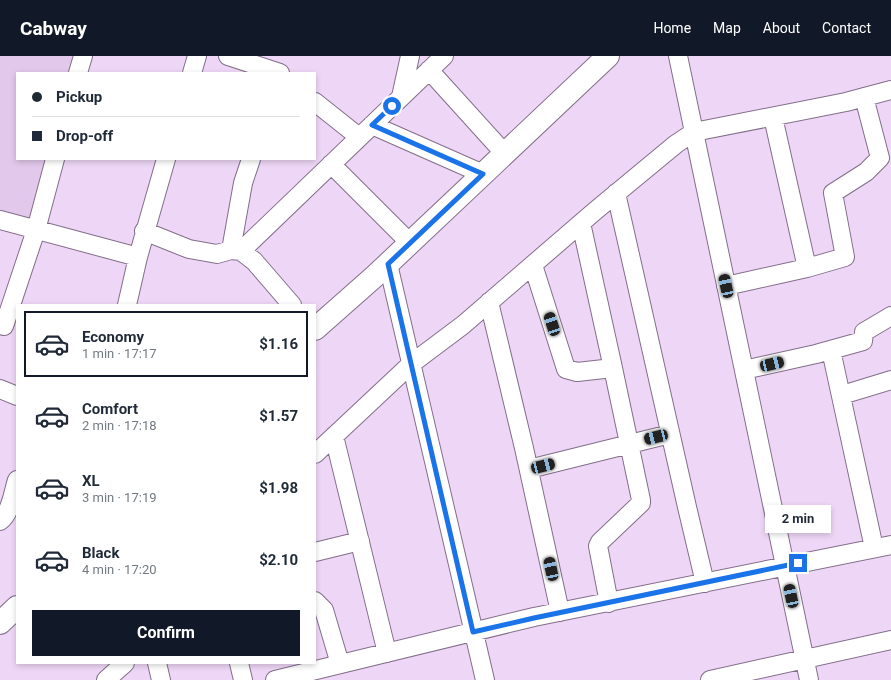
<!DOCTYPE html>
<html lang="en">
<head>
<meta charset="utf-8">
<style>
	body { margin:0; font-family:Roboto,sans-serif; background:#f2f2f3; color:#1f2937; height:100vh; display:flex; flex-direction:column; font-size:15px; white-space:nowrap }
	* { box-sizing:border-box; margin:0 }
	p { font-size:13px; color:#747a83 }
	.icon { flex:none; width:22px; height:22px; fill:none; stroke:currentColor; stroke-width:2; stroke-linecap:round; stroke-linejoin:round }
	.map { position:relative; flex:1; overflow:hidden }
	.details { position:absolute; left:16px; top:248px; width:300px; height:360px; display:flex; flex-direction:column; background:#fff; border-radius:0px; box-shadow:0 2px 6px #0003 }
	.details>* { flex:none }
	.banner { position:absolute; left:16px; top:16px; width:300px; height:88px; border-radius:0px; box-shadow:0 2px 6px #0003; display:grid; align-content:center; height:88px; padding:0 16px; background:#fff }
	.end { position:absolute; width:18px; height:18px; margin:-9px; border:5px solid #1a73e8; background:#fff; box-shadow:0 0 0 2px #fff }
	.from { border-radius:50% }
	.bubble { position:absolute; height:28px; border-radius:0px; background:#fff; box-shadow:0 2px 6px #0003; font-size:13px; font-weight:700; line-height:28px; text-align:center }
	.car { position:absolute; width:12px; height:24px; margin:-12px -6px; border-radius:5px; box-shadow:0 0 3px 1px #0007; background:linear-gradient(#222 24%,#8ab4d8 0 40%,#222 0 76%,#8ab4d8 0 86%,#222 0) }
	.banner b { display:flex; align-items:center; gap:14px; height:38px; font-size:15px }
	.banner b+b { border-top:1px solid #e0e1e3 }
	.banner i { width:10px; height:10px; background:#1f2937 }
	ul { padding:7px 0 0; list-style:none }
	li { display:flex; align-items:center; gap:12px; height:66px; margin:0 8px 6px; padding:0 8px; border:2px solid transparent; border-radius:0px }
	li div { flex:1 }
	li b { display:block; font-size:15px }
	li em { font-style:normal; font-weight:700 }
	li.current { border-color:#111827 }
	li>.icon { width:36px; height:36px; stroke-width:1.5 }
	.action { display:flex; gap:8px; margin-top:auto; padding:8px 16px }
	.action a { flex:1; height:46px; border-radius:0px; background:#111827; color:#fff; font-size:16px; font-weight:700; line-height:46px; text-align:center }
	header { display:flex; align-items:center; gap:24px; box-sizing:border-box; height:56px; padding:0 20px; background:#111827; color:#fff }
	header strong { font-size:19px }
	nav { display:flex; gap:22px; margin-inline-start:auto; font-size:14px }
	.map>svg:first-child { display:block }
	.built { fill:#e2c8eb }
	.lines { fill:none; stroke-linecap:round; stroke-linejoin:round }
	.minor-casing { stroke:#836e8a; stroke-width:20 }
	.tertiary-casing { stroke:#836e8a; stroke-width:24 }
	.minor { stroke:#fff; stroke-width:18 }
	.tertiary { stroke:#fff; stroke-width:22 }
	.route { stroke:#1a73e8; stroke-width:5 }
</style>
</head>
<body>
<header>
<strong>Cabway</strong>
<nav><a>Home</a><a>Map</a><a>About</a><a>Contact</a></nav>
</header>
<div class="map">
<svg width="891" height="624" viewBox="0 0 891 624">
	<rect width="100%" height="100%" fill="#eed7f6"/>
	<path class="built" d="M0,0h79l-4,17h-58v86h35l-17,61 -35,-10z"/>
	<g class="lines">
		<g class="minor-casing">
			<path id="minor" d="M228,0l52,17
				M678,0l131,624
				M429,14l76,84
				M78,17l5,-17
				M192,17l5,-17
				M401,41l9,-41
				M315,46l44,35
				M773,61l34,151
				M372,69l111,49
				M331,108l79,79
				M616,137l71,314 18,76
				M0,164l138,37 28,-98
				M581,167l32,145
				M144,175l45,18 28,5 14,-4 10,1 13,10 38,44
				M231,194l12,-67 8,-24
				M241,195l203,-195
				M388,208l97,416
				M533,209l33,104 11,3 36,-4 28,132v3l-41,39 -2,4 11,57
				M726,230l81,-18 38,-11 -12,-64 33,-21 14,-14 -16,-61
				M489,246l35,146 36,164
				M127,249l11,-48
				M4,270l32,-96 19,-71
				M831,294l43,198
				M744,314l72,-16 47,-13 1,-9 27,-16
				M0,333l17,7
				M842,339l49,-15
				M334,380l53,217
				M315,398l96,-90 52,-39 132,-114 81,-67 18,-12 152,-30 45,-12
				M529,413l141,-35
				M0,465c11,-8 13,-29 17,-41
				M315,496l45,-11
				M315,545l9,9 16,54
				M157,607l4,17
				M239,607l4,17
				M106,624l19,-17
				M275,624l259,-63 357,-72
				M710,624l181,-40"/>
		</g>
		<g class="tertiary-casing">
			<path id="tertiary" d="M315,273l60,-53 233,-220
				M0,567l17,-16"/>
		</g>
		<use href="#minor" class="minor"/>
		<use href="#tertiary" class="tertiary"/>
	</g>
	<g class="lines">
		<path class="route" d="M392,50l-20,19 111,49 -95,90 85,368 61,-14 264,-55"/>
	</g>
</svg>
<i class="end from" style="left:392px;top:50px"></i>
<i class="end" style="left:798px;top:507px"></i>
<div class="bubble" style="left:765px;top:449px;width:66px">2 min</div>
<i class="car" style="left:726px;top:230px;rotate:348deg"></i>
<i class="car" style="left:552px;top:268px;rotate:342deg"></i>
<i class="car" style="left:772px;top:308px;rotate:77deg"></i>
<i class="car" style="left:656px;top:381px;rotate:256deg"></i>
<i class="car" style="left:543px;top:410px;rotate:76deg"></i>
<i class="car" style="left:551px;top:513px;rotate:348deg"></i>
<i class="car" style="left:791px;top:540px;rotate:348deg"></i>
<div class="banner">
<b><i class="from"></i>Pickup</b>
<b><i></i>Drop-off</b>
</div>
<section class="details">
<ul>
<li class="current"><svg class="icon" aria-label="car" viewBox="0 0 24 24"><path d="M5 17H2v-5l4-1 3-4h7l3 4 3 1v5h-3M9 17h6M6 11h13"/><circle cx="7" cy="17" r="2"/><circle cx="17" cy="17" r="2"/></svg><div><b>Economy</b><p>1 min · 17:17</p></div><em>$1.16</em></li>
<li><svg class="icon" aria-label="car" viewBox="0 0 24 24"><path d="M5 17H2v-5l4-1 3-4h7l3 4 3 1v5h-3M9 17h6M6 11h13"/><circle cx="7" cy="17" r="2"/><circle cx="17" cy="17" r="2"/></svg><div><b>Comfort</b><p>2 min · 17:18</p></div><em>$1.57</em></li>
<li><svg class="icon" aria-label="car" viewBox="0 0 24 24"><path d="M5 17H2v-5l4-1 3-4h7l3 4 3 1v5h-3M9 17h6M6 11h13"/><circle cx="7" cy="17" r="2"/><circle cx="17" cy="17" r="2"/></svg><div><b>XL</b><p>3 min · 17:19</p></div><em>$1.98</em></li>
<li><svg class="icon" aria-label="car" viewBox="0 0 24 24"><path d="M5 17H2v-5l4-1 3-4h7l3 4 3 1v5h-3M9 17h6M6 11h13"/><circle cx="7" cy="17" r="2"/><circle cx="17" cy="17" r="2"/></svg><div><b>Black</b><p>4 min · 17:20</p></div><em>$2.10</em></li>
</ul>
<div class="action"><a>Confirm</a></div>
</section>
</div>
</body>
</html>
